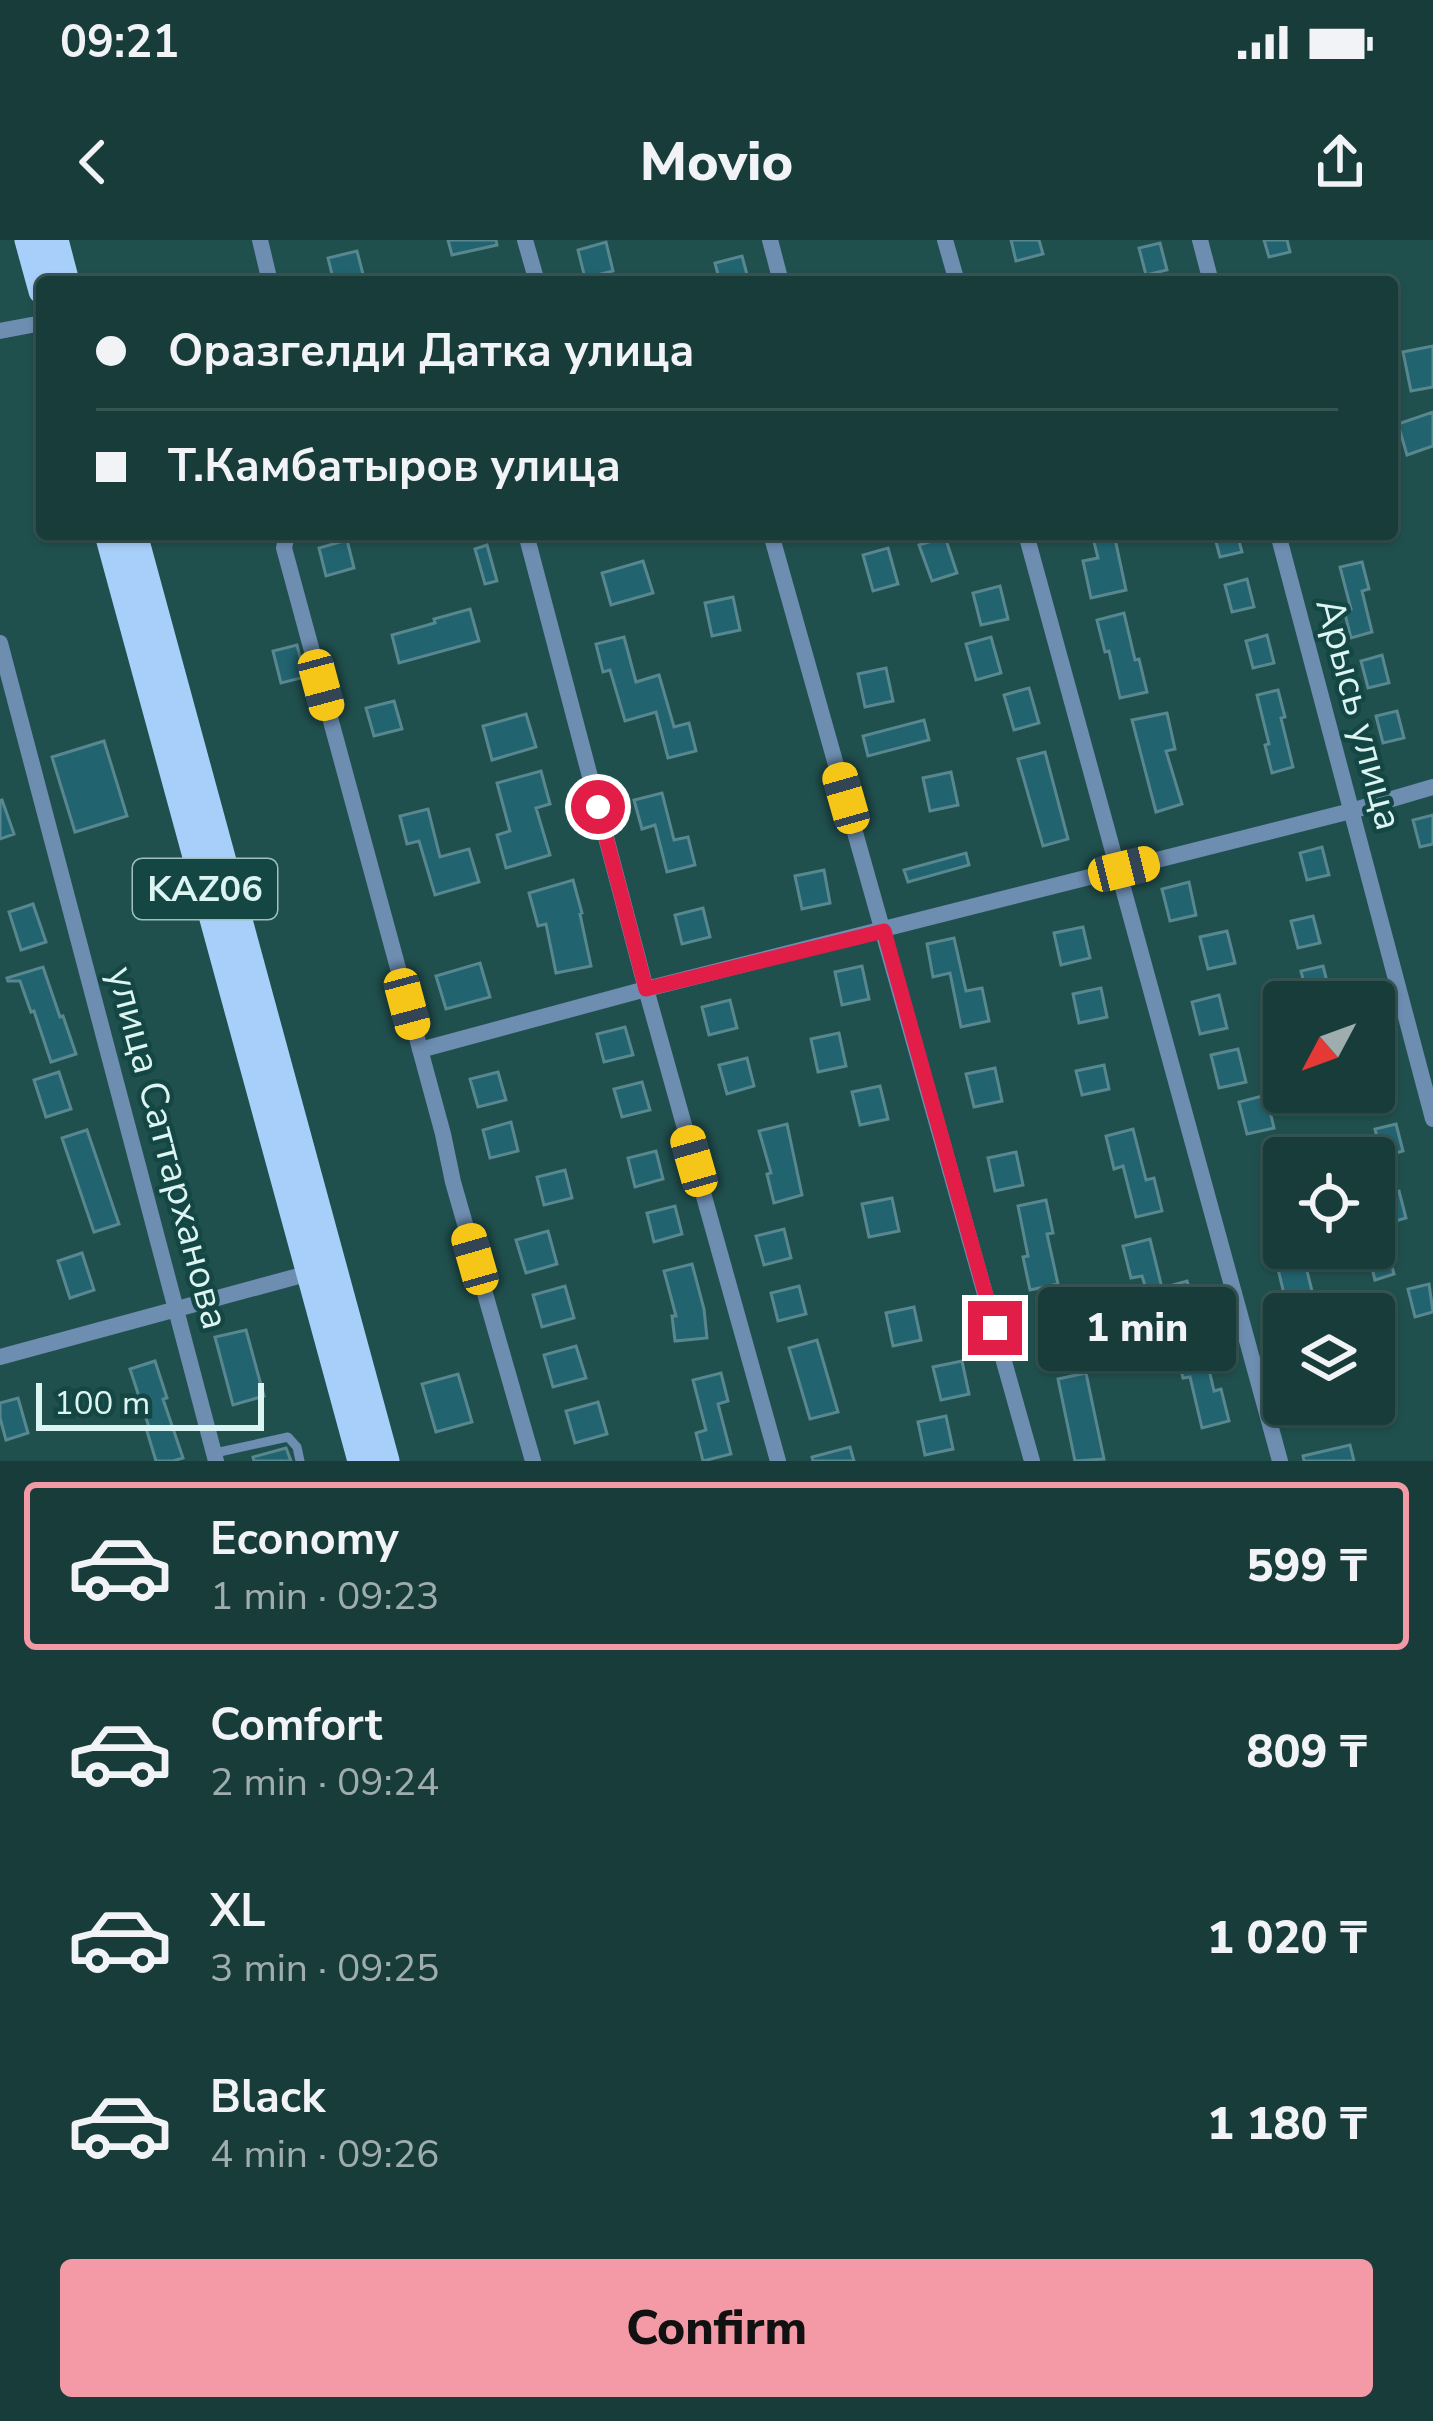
<!DOCTYPE html>
<html lang="en">
<head>
<meta charset="utf-8">
<style>
	body { margin:0; font-family:"Nunito Sans",sans-serif; background:#254745; color:#f1f3f6; height:100vh; display:flex; flex-direction:column; font-size:45px; white-space:nowrap }
	* { box-sizing:border-box; margin:0 }
	p { font-size:39px; color:#9fadaf }
	.icon { flex:none; width:66px; height:66px; fill:none; stroke:currentColor; stroke-width:2; stroke-linecap:round; stroke-linejoin:round }
	.map { position:relative; height:1221px; overflow:hidden }
	.details { display:flex; flex-direction:column; background:#183c3a; flex:1 }
	.details>* { flex:none }
	.top-card { position:absolute; left:36px; top:36px; width:1362px; height:264px; border-radius:12px; box-shadow:0 3px 9px #0004,0 0 0 3px #365654; display:grid; align-content:center; height:264px; padding:0 60px; background:#183c3a }
	.needle { width:78px; rotate:229deg }
	.tools { position:absolute; left:1263px; top:741px; display:grid; gap:24px }
	.tools a { display:grid; place-items:center; width:132px; height:132px; border-radius:12px; background:#183c3a; box-shadow:0 3px 9px #0004,0 0 0 3px #365654; font-size:60px }
	.scale { position:absolute; left:36px; bottom:30px; width:228px; box-sizing:border-box; padding-left:12px; border:6px solid #dcf5f3; border-top:0; font-size:33px; line-height:42px; white-space:nowrap; color:#dcf5f3; -webkit-text-stroke:9px #144644; paint-order:stroke }
	.end { position:absolute; width:54px; height:54px; margin:-27px; border:15px solid #e11d48; background:#fff; box-shadow:0 0 0 6px #fff }
	.from { border-radius:50% }
	.bubble { position:absolute; height:84px; border-radius:12px; background:#183c3a; box-shadow:0 3px 9px #0004,0 0 0 3px #365654; font-size:39px; font-weight:800; line-height:84px; text-align:center }
	.car { position:absolute; width:36px; height:72px; margin:-36px -18px; border-radius:15px; box-shadow:0 0 9px 3px #0007; background:linear-gradient(#f5c518 24%,#345 0 40%,#f5c518 0 76%,#345 0 86%,#f5c518 0) }
	.top-card b { display:flex; align-items:center; gap:42px; height:114px; font-size:45px }
	.top-card b+b { border-top:3px solid #365654 }
	.top-card i { width:30px; height:30px; background:#f1f3f6 }
	ul { padding:21px 0 0; list-style:none }
	li { display:flex; align-items:center; gap:36px; height:168px; margin:0 24px 18px; padding:0 36px; border:6px solid transparent; border-radius:12px }
	li div { flex:1 }
	li b { display:block; font-size:45px }
	li em { font-style:normal; font-weight:800 }
	li.selected { border-color:#f49aa6 }
	li>.icon { width:108px; height:108px; stroke-width:1.5 }
	.action { display:flex; gap:24px; margin-top:auto; padding:24px 60px }
	.action a { flex:1; height:138px; border-radius:12px; background:#f49aa6; color:#111; font-size:48px; font-weight:800; line-height:138px; text-align:center }
	.status { display:flex; justify-content:space-between; align-items:center; height:84px; padding:0 60px; background:#183c3a; direction:ltr }
	.status svg { height:33px; fill:currentColor }
	header { display:flex; justify-content:space-between; align-items:center; height:156px; padding:0 60px; background:#183c3a; font-size:54px; font-weight:800 }
	.map>svg:first-child { display:block }
	.building { fill:#21636f; stroke:#598790; stroke-width:3 }
	.lines { fill:none; stroke-linecap:round; stroke-linejoin:round }
	.service { stroke:#6d8db1; stroke-width:9 }
	.minor { stroke:#6d8db1; stroke-width:16 }
	.primary { stroke:#a8cffa; stroke-width:27 }
	.route { stroke:#e11d48; stroke-width:15 }
	.labels { text-anchor:middle; dominant-baseline:central; stroke-width:9; stroke-linejoin:round; paint-order:stroke }
	.shield { fill:#144644; stroke:#a0c0be; stroke-width:3 }
	.shield-label { font-size:36px; font-weight:bold; fill:#dcf5f3 }
	.street-label { font-size:39px; fill:#dcf5f3; stroke:#144644 }
</style>
</head>
<body>
<div class="status"><b>09:21</b><svg viewBox="0 0 49 12"><path d="M0 12V9h3v3zM5 12V6h3v6zM10 12V3h3v9zM15 12V0h3v12zM26 1h20v11H26zM47 4h2v5h-2z"/></svg></div>
<header><svg class="icon" aria-label="back" viewBox="0 0 24 24"><path d="M15 5l-7 7 7 7"/></svg>Movio<svg class="icon" aria-label="share" viewBox="0 0 24 24"><path d="M12 15V3M7 8l5-5 5 5M5 13v7h14v-7"/></svg></header>
<div class="map">
<svg width="1433" height="1221" viewBox="0 0 1433 1221">
	<rect width="100%" height="100%" fill="#20504e"/>
	<path class="building" d="M448,0h48l1,5 -45,10z
		M1011,0h28l4,14 -27,7z
		M1264,0h23l3,12 -21,5z
		M606,2l7,29 -28,7 -7,-28z
		M1160,3l7,27 -21,5 -7,-27z
		M357,11l8,31h-31l-6,-24z
		M742,16l7,26h-29l-5,-19z
		M1433,106v41l-22,4 -8,-39z
		M1433,172v34l-26,9 -9,-31z
		M1092,294h22l12,56 -35,8 -8,-37 15,-3z
		M1214,294h23l5,18 -22,5z
		M945,297l12,36 -25,8 -13,-36z
		M347,300l7,28 -28,8 -7,-28z
		M487,305l10,36 -12,3 -10,-35z
		M888,308l10,36 -25,7 -10,-36z
		M643,321l10,32 -42,12 -9,-32z
		M1362,322l7,27 -7,2 10,41 -21,6 -7,-28 7,-1 -11,-42z
		M1247,339l7,28 -22,5 -7,-27z
		M1000,346l8,33 -27,6 -8,-32z
		M733,357l7,33 -28,6 -7,-33z
		M470,369l9,32 -80,22 -7,-28 43,-12 -1,-4z
		M1124,373l11,47 4,-1 8,33 -27,6 -11,-47 -4,1 -8,-32z
		M1267,395l7,28 -21,5 -7,-27z
		M624,397l12,45 23,-7 15,52 15,-4 7,28 -28,7 -12,-46 -31,9 -15,-51 -7,2 -7,-28z
		M991,397l10,36 -25,7 -10,-36z
		M297,405l8,32 -24,6 -8,-32z
		M1382,415l7,28 -21,5 -7,-27z
		M886,428l7,33 -28,6 -7,-33z
		M1029,448l10,35 -25,7 -10,-35z
		M1278,450l7,27 -4,1 12,49 -21,6 -7,-28 4,-1 -12,-49z
		M394,461l8,28 -28,7 -8,-28z
		M1397,471l7,27 -21,5 -7,-27z
		M1167,473l8,36 -9,2 16,53 -26,8 -24,-92z
		M526,474l10,33 -44,13 -9,-34z
		M924,480l5,20 -61,16 -5,-20z
		M104,501l23,75 -52,16 -23,-75z
		M1045,512l23,87 -25,7 -25,-87z
		M541,531l9,33 -14,4 14,47 -44,13 -9,-33 13,-4 -13,-48z
		M951,532l7,33 -28,6 -7,-33z
		M662,553l12,47 14,-3 7,28 -28,7 -12,-47 -13,4 -8,-29z
		M2,560l12,34 -14,5v-38z
		M428,569l12,48 29,-8 10,33 -44,13 -16,-54 -12,3 -7,-28z
		M1433,575v29l-13,3 -7,-27z
		M1322,607l7,28 -22,5 -7,-27z
		M966,613l3,12 -61,17 -4,-12z
		M824,630l6,33 -28,6 -7,-33z
		M573,640l9,33 -2,1 11,52 -35,7 -10,-49 -8,2 -9,-33z
		M1189,642l7,33 -26,6 -8,-32z
		M33,664l13,38 -25,8 -12,-38z
		M703,668l7,29 -28,7 -7,-29z
		M1313,676l7,27 -22,5 -7,-27z
		M1083,687l7,31 -29,7 -7,-32z
		M1227,691l8,32 -27,6 -8,-32z
		M954,698l12,53 16,-3 7,33 -28,6 -11,-54 -17,4 -6,-33z
		M480,723l10,34 -44,12 -10,-33z
		M862,726l7,33 -27,6 -7,-33z
		M1323,726l7,27 -22,6 -7,-28z
		M43,727l17,50 3,-1 13,38 -25,8 -17,-51 -3,1 -11,-31h-12l-1,-3z
		M1101,748l6,29 -28,6 -6,-29z
		M1219,755l8,33 -27,6 -8,-32z
		M730,760l7,28 -28,7 -7,-28z
		M625,787l8,28 -29,7 -7,-28z
		M839,793l7,33 -28,6 -7,-33z
		M1238,809l8,33 -27,6 -8,-33z
		M1374,815h4l11,40 -15,4z
		M747,818l7,28 -27,8 -8,-29z
		M1104,825l5,24 -27,6 -6,-24z
		M995,828l7,33 -28,6 -8,-33z
		M59,832l12,37 -25,8 -12,-37z
		M498,832l8,28 -28,7 -8,-28z
		M642,842l8,28 -28,7 -8,-28z
		M880,846l8,33 -28,6 -8,-33z
		M1266,855l8,33 -27,6 -8,-32z
		M511,882l7,29 -28,7 -7,-28z
		M787,884l15,71 -28,8 -7,-29 4,-1 -12,-42z
		M1396,884l7,27 -21,6 -7,-28z
		M1133,889l13,51 8,-2 8,33 -26,6 -13,-51 -9,3 -8,-33z
		M87,890l32,94 -25,8 -32,-94z
		M656,911l7,28 -28,8 -7,-29z
		M1016,912l7,33 -28,6 -7,-33z
		M565,930l7,28 -28,7 -7,-28z
		M1399,951l7,27 -21,6 -7,-28z
		M892,958l7,33 -30,6 -7,-33z
		M1046,960l7,33 -6,1 11,50 -28,6 -7,-33 5,-1 -10,-50z
		M675,966l7,28 -28,8 -7,-29z
		M784,989l7,29 -27,7 -8,-29z
		M548,991l9,33 -31,9 -10,-33z
		M1150,999l12,49 25,-7 4,13 -40,11 -9,-29 -11,2 -8,-32z
		M1388,1011l6,23 -19,6 -6,-24z
		M82,1013l12,37 -24,8 -12,-37z
		M1305,1023l8,32 -27,7 -8,-33z
		M692,1024l12,45 3,29 -32,3 -3,-25h4l-12,-45z
		M1429,1044l4,28 -18,5 -7,-28z
		M565,1046l9,32 -32,9 -9,-32z
		M799,1046l7,28 -28,7 -7,-28z
		M914,1067l7,33 -28,6 -7,-33z
		M1071,1076l7,33 -28,6 -7,-33z
		M246,1090l18,66 -31,9 -18,-68z
		M1202,1099l12,52 7,-2 8,32 -27,7 -12,-51 -7,1 -8,-33z
		M817,1100l21,72 -28,7 -21,-71z
		M576,1106l10,32 -33,9 -9,-32z
		M155,1121l12,37 -4,1 20,59 -10,3h-17l-10,-33 3,-1 -19,-58z
		M962,1121l7,33 -28,6 -8,-33z
		M721,1133l7,28 -10,3 13,50 -28,7 -7,-28 10,-3 -13,-50z
		M1086,1133l18,86 -29,2 -17,-82z
		M458,1134l14,48 -36,10 -14,-48z
		M18,1158l10,35 -22,7 -6,-22v-15z
		M598,1162l9,32 -32,9 -9,-32z
		M946,1176l7,33 -28,6 -7,-33z
		M1350,1205l4,16h-50l-1,-5z
		M850,1207l4,14h-41l-1,-4z
		M286,1208l5,13h-37l-1,-4z"/>
	<g class="lines">
		<path class="service" d="M215,1213l73,-16 9,10 3,14"/>
		<path class="minor" d="M260,0l10,42
			M525,0l12,42
			M770,0l11,42
			M945,0l12,42
			M1200,0l11,42
			M0,91l42,-8
			M287,294l-3,14 159,586 10,48 80,279
			M526,294l120,455 132,472
			M771,294l261,927
			M1026,294l254,927
			M1278,294l155,585
			M0,403l216,818
			M420,810l226,-61 705,-178 82,-24
			M0,1117l317,-86"/>
		<path class="primary" d="M28,0l14,51
			M55,0l11,42
			M108,294l253,927
			M134,294l252,927"/>
	</g>
	<g class="lines">
		<path class="route" d="M598,567l48,182 238,-58 111,397"/>
	</g>
	<g class="labels">
		<rect class="shield" x="133" y="619" width="144" height="60" rx="9"/>
		<g class="shield-label">
			<text x="205" y="649">KАZ06</text>
		</g>
		<g class="street-label">
			<text transform="translate(1359 474) rotate(75)">Арысь улица</text>
			<text transform="translate(168 908) rotate(75)">улица Саттарханова</text>
		</g>
	</g>
</svg>
<div class="tools">
<a><svg class="needle" viewBox="-14 -14 28 28"><path d="M0-13l5 13h-10z" fill="#e53935"/><path d="M0 13l5-13h-10z" fill="#9fadaf"/></svg></a>
<a><svg class="icon" aria-label="locate" viewBox="0 0 24 24"><circle cx="12" cy="12" r="6"/><path d="M12 2v4M12 18v4M2 12h4M18 12h4"/></svg></a>
<a><svg class="icon" aria-label="layers" viewBox="0 0 24 24"><path d="M12 4l9 5-9 5-9-5zM3 14l9 5 9-5"/></svg></a>
</div>
<div class="scale">100 m</div>
<i class="end from" style="left:598px;top:567px"></i>
<i class="end" style="left:995px;top:1088px"></i>
<div class="bubble" style="left:1038px;top:1047px;width:198px">1 min</div>
<i class="car" style="left:321px;top:445px;rotate:165deg"></i>
<i class="car" style="left:846px;top:558px;rotate:344deg"></i>
<i class="car" style="left:1124px;top:629px;rotate:76deg"></i>
<i class="car" style="left:407px;top:764px;rotate:165deg"></i>
<i class="car" style="left:694px;top:921px;rotate:344deg"></i>
<i class="car" style="left:475px;top:1019px;rotate:344deg"></i>
<div class="top-card">
<b><i class="from"></i>Оразгелди Датка улица</b>
<b><i></i>Т.Камбатыров улица</b>
</div>
</div>
<section class="details">
<ul>
<li class="selected"><svg class="icon" aria-label="car" viewBox="0 0 24 24"><path d="M5 17H2v-5l4-1 3-4h7l3 4 3 1v5h-3M9 17h6M6 11h13"/><circle cx="7" cy="17" r="2"/><circle cx="17" cy="17" r="2"/></svg><div><b>Economy</b><p>1 min · 09:23</p></div><em>599 ₸</em></li>
<li><svg class="icon" aria-label="car" viewBox="0 0 24 24"><path d="M5 17H2v-5l4-1 3-4h7l3 4 3 1v5h-3M9 17h6M6 11h13"/><circle cx="7" cy="17" r="2"/><circle cx="17" cy="17" r="2"/></svg><div><b>Comfort</b><p>2 min · 09:24</p></div><em>809 ₸</em></li>
<li><svg class="icon" aria-label="car" viewBox="0 0 24 24"><path d="M5 17H2v-5l4-1 3-4h7l3 4 3 1v5h-3M9 17h6M6 11h13"/><circle cx="7" cy="17" r="2"/><circle cx="17" cy="17" r="2"/></svg><div><b>XL</b><p>3 min · 09:25</p></div><em>1 020 ₸</em></li>
<li><svg class="icon" aria-label="car" viewBox="0 0 24 24"><path d="M5 17H2v-5l4-1 3-4h7l3 4 3 1v5h-3M9 17h6M6 11h13"/><circle cx="7" cy="17" r="2"/><circle cx="17" cy="17" r="2"/></svg><div><b>Black</b><p>4 min · 09:26</p></div><em>1 180 ₸</em></li>
</ul>
<div class="action"><a>Confirm</a></div>
</section>
</body>
</html>
